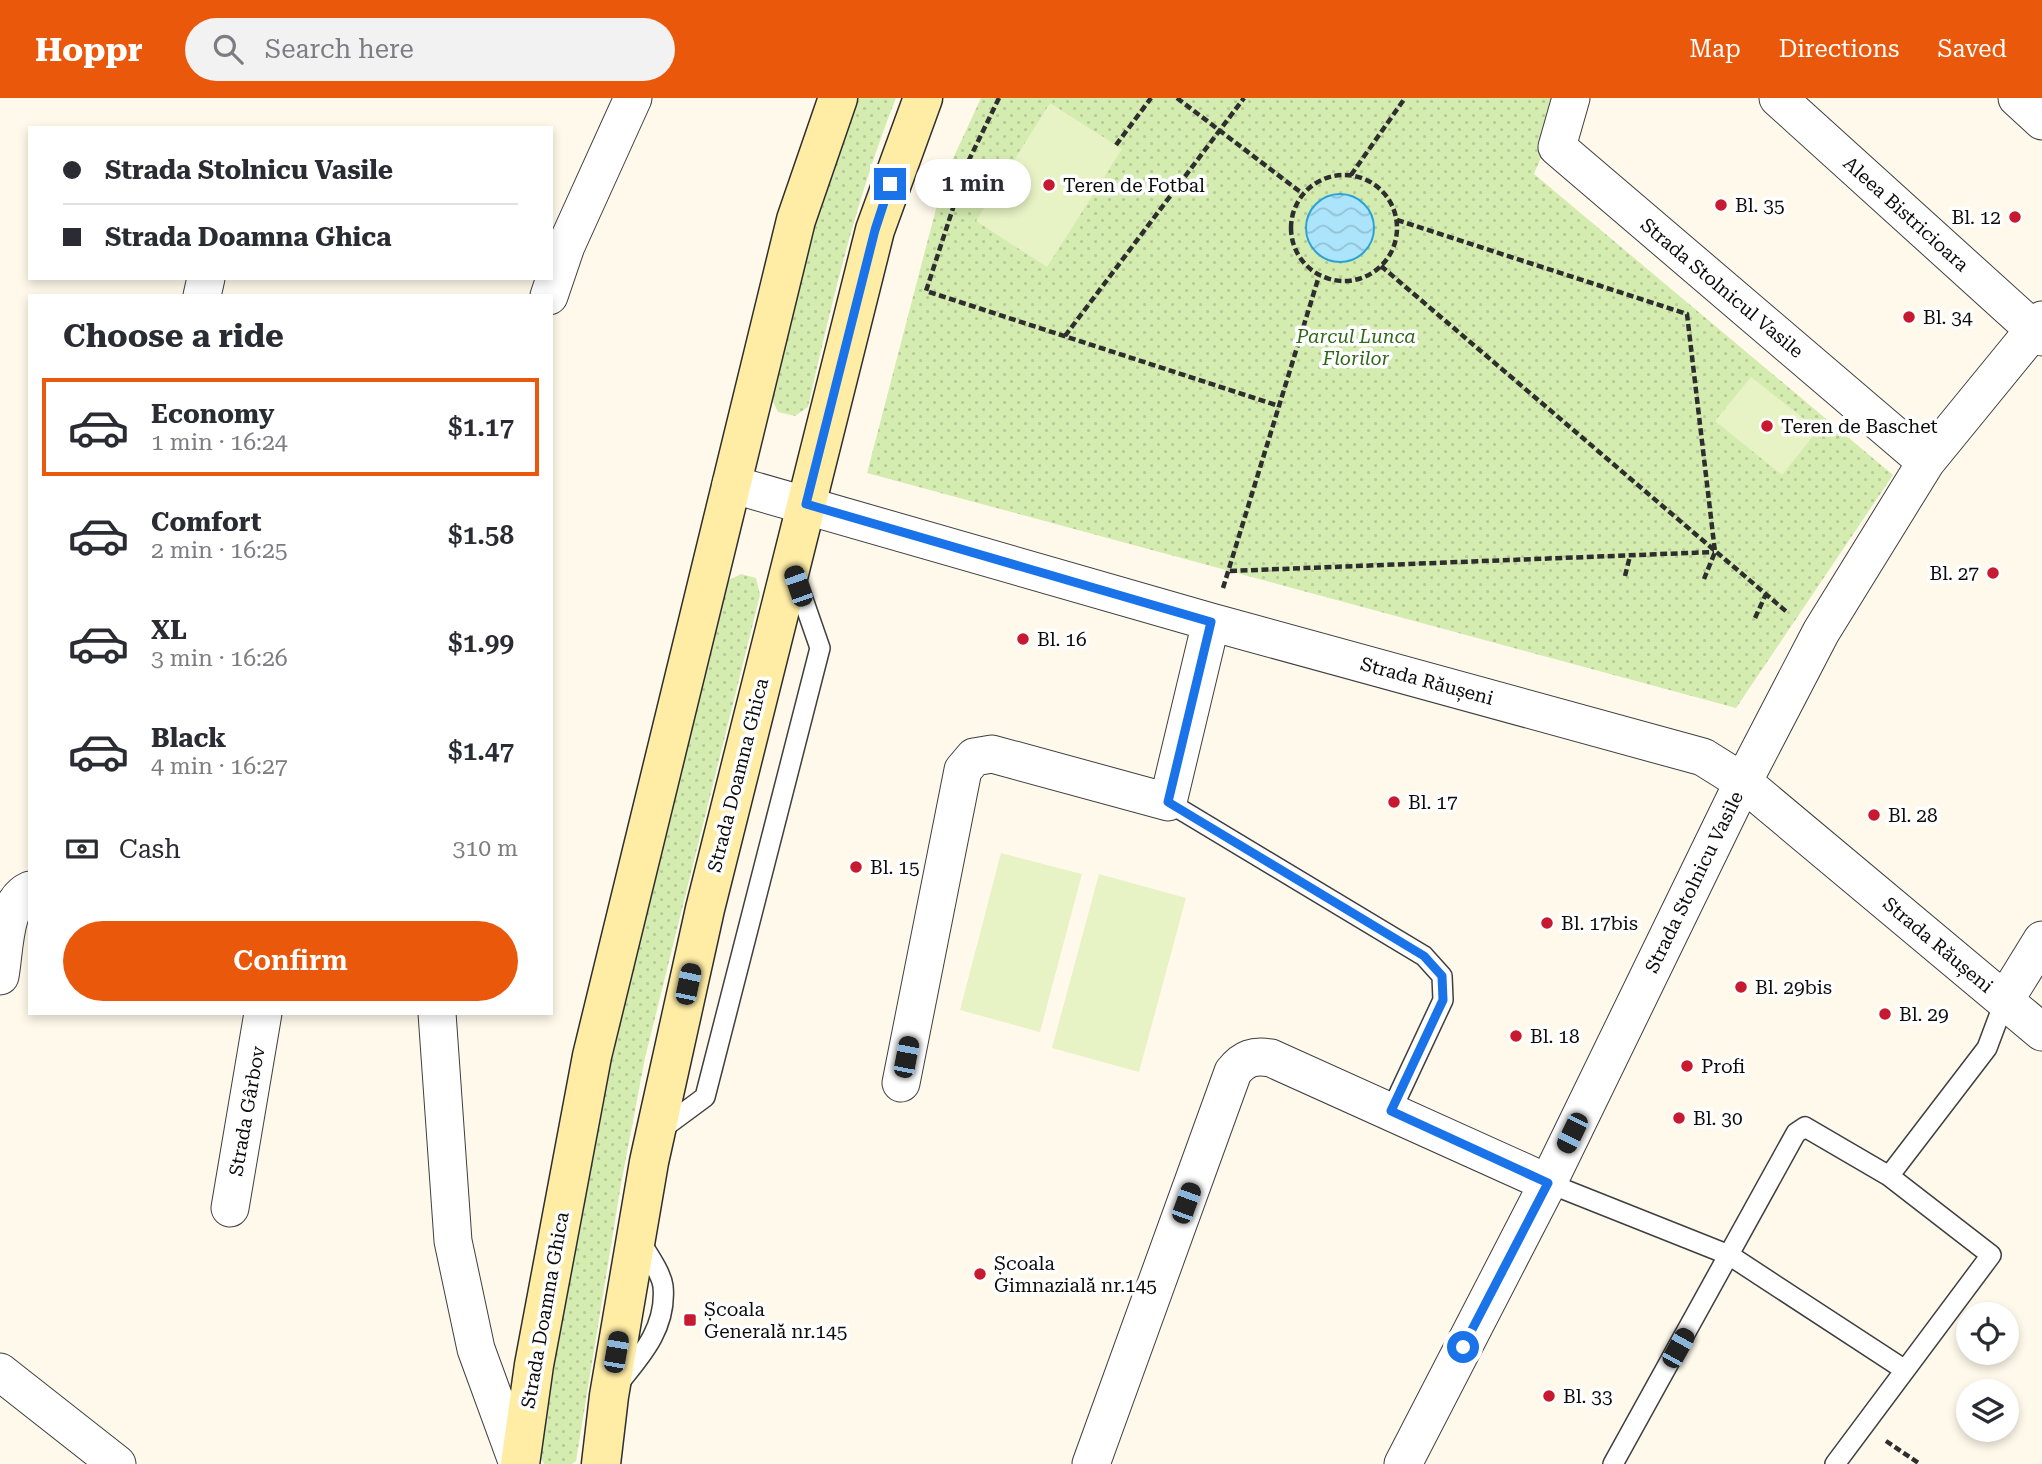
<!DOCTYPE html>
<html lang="en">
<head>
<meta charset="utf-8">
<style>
	body { margin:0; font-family:"Roboto Serif",serif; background:#f2f2f3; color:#2b2b33; height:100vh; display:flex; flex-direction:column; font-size:26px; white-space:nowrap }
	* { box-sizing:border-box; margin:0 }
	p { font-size:23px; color:#7c7c81 }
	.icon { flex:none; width:38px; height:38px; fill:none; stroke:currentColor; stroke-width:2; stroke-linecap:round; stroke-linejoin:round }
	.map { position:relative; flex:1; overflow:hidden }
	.panel { position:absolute; left:28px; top:196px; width:525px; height:721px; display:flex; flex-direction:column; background:#fff; border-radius:0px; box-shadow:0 4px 10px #0003 }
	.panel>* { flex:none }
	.guide { position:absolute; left:28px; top:28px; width:525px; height:154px; border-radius:0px; box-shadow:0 4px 10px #0003; display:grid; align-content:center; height:154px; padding:0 35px; background:#fff }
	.fabs { position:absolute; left:1956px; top:1204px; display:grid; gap:14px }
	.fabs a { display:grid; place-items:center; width:63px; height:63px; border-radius:50%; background:#fff; box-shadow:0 4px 10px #0003; font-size:35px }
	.end { position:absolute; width:32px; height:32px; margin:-16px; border:9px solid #1a73e8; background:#fff; box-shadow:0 0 0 4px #fff }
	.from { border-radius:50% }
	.bubble { position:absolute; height:49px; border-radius:24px; background:#fff; box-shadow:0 4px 10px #0003; font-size:23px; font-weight:600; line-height:49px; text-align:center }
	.car { position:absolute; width:21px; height:42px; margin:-21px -10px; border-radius:9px; box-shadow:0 0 5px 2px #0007; background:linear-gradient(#222 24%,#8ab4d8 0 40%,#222 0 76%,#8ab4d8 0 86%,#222 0) }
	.guide b { display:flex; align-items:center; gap:24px; height:66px; font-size:26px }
	.guide b+b { border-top:2px solid #e1e1e2 }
	.guide i { width:18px; height:18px; background:#2b2b33 }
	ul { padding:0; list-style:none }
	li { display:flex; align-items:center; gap:21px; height:98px; margin:0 14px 10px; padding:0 21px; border:4px solid transparent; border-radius:0px }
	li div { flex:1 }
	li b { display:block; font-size:26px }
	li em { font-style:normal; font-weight:600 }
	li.on { border-color:#ea580c }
	li>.icon { width:63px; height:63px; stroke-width:1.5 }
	h2 { padding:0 35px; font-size:32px; line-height:84px }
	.pay { display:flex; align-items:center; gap:18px; height:77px; padding:0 35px; font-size:26px }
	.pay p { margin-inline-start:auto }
	.cta { display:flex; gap:14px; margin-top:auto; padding:14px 35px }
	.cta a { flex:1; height:80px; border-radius:42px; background:#ea580c; color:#fff; font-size:28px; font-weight:600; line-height:80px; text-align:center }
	header { display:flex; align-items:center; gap:42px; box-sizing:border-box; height:98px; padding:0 35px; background:#ea580c; color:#fff }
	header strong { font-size:33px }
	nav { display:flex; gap:38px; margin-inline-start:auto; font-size:24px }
	.search { width:490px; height:63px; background:#f2f2f3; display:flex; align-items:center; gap:18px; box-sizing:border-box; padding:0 24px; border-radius:38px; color:#7c7c81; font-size:26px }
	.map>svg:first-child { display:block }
	.green { fill:url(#green-dots) }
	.pitch { fill:#e7f3c4 }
	.water { fill:url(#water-waves); stroke:#2ca2d8; stroke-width:2 }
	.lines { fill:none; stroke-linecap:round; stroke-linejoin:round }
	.lane-casing { stroke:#3f3f3f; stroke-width:22 }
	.street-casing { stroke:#3f3f3f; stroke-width:39 }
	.secondary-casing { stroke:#2e2e2e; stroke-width:41 }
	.path { stroke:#2e2e2e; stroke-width:4.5; stroke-dasharray:7 3.5; stroke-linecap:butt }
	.lane { stroke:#fff; stroke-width:19 }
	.street { stroke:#fff; stroke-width:37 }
	.secondary { stroke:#ffeda6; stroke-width:38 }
	.route { stroke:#1a73e8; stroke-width:9 }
	.poi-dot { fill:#c71930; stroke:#fff; stroke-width:2.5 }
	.labels { text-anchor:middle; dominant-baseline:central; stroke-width:7; stroke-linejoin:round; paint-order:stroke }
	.poi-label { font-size:19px; fill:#0c0c0c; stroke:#fff; text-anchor:start }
	.street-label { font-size:19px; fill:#0c0c0c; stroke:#fff }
	.park-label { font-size:19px; font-style:italic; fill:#2f6817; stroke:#fff }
</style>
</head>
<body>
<header>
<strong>Hoppr</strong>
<div class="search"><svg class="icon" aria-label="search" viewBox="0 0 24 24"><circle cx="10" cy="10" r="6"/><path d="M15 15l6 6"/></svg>Search here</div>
<nav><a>Map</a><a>Directions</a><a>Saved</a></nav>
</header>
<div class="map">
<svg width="2042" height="1366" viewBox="0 0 2042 1366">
	<defs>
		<pattern id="green-dots" width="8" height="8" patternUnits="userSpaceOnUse" patternTransform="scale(1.75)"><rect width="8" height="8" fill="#d5ecb1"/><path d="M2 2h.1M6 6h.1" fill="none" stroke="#b6c997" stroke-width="1.8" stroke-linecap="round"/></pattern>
		<pattern id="water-waves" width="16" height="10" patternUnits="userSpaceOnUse" patternTransform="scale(1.75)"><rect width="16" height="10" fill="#abe4fb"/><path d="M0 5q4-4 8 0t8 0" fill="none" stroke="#92c2d6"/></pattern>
	</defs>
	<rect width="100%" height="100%" fill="#fff9eb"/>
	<path class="green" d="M859,0h37c-40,101 -64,203 -88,309l-13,9 -17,-4 -7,-14 52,-202z
		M981,0h585l-32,76 359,301 -157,233 -869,-235 77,-295z
		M741,476l15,4 4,17 -115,463 -24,126 -45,277 -4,3h-28l-6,-12 80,-430 109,-441z"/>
	<path class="pitch" d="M1050,5l72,46 -75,118 -71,-46z
		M1751,279l67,53 -36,45 -67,-54z
		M1001,755l81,21 -42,158 -80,-22z
		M1099,776l87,24 -47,174 -87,-24z"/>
	<path class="water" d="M1306 130a34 34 0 1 1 68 0a34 34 0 1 1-68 0Z"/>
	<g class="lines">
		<g class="lane-casing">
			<path id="lane" d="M1168,704l256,154 18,20 1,24 -52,111
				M659,1033l46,-34 115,-449 -26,-75
				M1889,1078l98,-128 18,-48
				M1548,1085l181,72 176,115
				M618,1286c24,-29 49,-57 45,-98 -2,-14 -16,-33 -23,-45
				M1613,1366l183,-331 9,-6 84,49 102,79 -156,209"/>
		</g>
		<g class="street-casing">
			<path id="street" d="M1571,0l-14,49 369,315
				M1778,0l264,239
				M2017,0l25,23
				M202,198l4,-18
				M549,198l17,-50 67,-148
				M731,386l480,138 492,135 40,25 299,250
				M0,878c5,-26 3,-74 30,-86
				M2005,902l37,-60
				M437,915l16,228 23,108 42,115
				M901,985l62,-313 11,-13 18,-3 176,48 43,-180
				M230,1110l33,-195
				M0,1274l117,92
				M1091,1366l142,-392c11,-14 21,-17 38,-14l277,125
				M1403,1366l145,-281 195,-401 78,-150 105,-170 116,-142"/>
		</g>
		<g class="secondary-casing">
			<path id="secondary" d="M520,1366l14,-99 58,-309 204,-836 42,-122
				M601,1366l8,-68 40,-234 56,-253 170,-679 48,-132"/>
		</g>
		<path class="path" d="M999,0l-31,64 -42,129 353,115
			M1177,0l126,96
			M1116,47l35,-47
			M1351,77l54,-77
			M1291 130a53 53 0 1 1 106 0a53 53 0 1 1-106 0Z
			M1397,122l290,94 28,238 -11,27
			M1381,168l407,347
			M1065,238l179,-238
			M1230,473l484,-19
			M1625,478l5,-20
			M1223,490l96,-312
			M1755,520l11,-24
			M1886,1343l34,23"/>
		<use href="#lane" class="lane"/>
		<use href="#street" class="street"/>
		<use href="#secondary" class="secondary"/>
	</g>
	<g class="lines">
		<path class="route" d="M890,86l-15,46 -69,274 405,118 -43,180 256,154 18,20 1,24 -52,111 157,72 -85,164"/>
	</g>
	<g class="poi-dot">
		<circle cx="1049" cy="87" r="7"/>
		<circle cx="1721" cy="107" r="7"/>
		<circle cx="2015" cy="119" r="7"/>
		<circle cx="1909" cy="219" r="7"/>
		<circle cx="1767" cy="328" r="7"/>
		<circle cx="1993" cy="475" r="7"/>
		<circle cx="1023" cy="541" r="7"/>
		<circle cx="1394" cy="704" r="7"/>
		<circle cx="1874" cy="717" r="7"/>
		<circle cx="856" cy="769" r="7"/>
		<circle cx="1547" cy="825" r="7"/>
		<circle cx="1741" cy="889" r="7"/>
		<circle cx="1885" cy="916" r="7"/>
		<circle cx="1516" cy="938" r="7"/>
		<circle cx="1687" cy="968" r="7"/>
		<circle cx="1679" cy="1020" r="7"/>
		<circle cx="980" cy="1176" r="7"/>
		<rect x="683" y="1215" width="14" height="14" rx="3.5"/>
		<circle cx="1549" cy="1298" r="7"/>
	</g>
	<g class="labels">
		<g class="poi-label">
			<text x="1063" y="87">Teren de Fotbal</text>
			<text x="1735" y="107">Bl. 35</text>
			<text x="2001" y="119" text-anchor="end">Bl. 12</text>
			<text x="1923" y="219">Bl. 34</text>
			<text x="1781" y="328">Teren de Baschet</text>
			<text x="1979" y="475" text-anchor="end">Bl. 27</text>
			<text x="1037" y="541">Bl. 16</text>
			<text x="1408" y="704">Bl. 17</text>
			<text x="1888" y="717">Bl. 28</text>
			<text x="870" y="769">Bl. 15</text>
			<text x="1561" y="825">Bl. 17bis</text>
			<text x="1755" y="889">Bl. 29bis</text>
			<text x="1899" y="916">Bl. 29</text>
			<text x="1530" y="938">Bl. 18</text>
			<text x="1701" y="968">Profi</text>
			<text x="1693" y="1020">Bl. 30</text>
			<text x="994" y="1165">Școala<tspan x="994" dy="22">Gimnazială nr.145</tspan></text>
			<text x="704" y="1211">Școala<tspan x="704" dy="22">Generală nr.145</tspan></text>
			<text x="1563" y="1298">Bl. 33</text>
		</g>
		<g class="street-label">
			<text transform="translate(1906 116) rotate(42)">Aleea Bistricioara</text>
			<text transform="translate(1722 190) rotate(40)">Strada Stolnicul Vasile</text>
			<text transform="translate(1427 583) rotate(15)">Strada Răușeni</text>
			<text transform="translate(738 677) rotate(-76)">Strada Doamna Ghica</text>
			<text transform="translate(1694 784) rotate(-64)">Strada Stolnicu Vasile</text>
			<text transform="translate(1938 847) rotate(40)">Strada Răușeni</text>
			<text transform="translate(247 1013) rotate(-80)">Strada Gârbov</text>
			<text transform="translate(545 1212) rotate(-80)">Strada Doamna Ghica</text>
		</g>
		<g class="park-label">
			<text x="1356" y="238">Parcul Lunca<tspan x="1356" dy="22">Florilor</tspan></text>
		</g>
	</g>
</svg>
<div class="fabs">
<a><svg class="icon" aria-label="locate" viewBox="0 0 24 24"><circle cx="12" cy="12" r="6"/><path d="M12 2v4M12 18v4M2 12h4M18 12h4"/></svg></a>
<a><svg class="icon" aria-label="layers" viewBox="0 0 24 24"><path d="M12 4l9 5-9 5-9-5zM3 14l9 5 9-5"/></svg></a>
</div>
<i class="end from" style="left:1463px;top:1249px"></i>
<i class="end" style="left:890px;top:86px"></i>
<div class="bubble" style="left:915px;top:61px;width:116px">1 min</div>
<i class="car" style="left:798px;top:488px;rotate:341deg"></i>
<i class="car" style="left:688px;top:886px;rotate:12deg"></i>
<i class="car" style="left:906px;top:959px;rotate:11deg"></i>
<i class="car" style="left:1572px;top:1035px;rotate:206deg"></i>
<i class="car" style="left:1186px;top:1105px;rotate:20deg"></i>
<i class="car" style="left:1678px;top:1250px;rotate:29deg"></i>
<i class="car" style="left:616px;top:1254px;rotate:10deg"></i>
<div class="guide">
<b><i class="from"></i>Strada Stolnicu Vasile</b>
<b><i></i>Strada Doamna Ghica</b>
</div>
<section class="panel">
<h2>Choose a ride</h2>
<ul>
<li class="on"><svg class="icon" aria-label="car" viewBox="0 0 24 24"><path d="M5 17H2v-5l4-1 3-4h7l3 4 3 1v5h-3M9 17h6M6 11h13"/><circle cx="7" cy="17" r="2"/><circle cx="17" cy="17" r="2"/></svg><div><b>Economy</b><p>1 min · 16:24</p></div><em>$1.17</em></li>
<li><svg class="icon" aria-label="car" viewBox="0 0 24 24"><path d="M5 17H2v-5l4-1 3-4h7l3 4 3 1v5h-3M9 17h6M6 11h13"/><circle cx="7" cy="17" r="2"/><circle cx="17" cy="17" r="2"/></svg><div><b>Comfort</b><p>2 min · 16:25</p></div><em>$1.58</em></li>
<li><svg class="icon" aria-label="car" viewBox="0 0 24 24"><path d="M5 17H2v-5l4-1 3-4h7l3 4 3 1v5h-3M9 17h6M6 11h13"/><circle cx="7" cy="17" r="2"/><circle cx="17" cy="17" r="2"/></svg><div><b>XL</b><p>3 min · 16:26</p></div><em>$1.99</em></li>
<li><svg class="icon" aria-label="car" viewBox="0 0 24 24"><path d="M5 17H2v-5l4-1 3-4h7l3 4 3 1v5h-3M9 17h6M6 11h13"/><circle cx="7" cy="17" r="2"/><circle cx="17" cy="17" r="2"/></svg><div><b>Black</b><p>4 min · 16:27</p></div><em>$1.47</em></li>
</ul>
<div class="pay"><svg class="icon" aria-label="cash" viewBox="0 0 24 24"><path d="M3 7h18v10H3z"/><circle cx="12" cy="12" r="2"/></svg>Cash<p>310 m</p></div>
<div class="cta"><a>Confirm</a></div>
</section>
</div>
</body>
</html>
